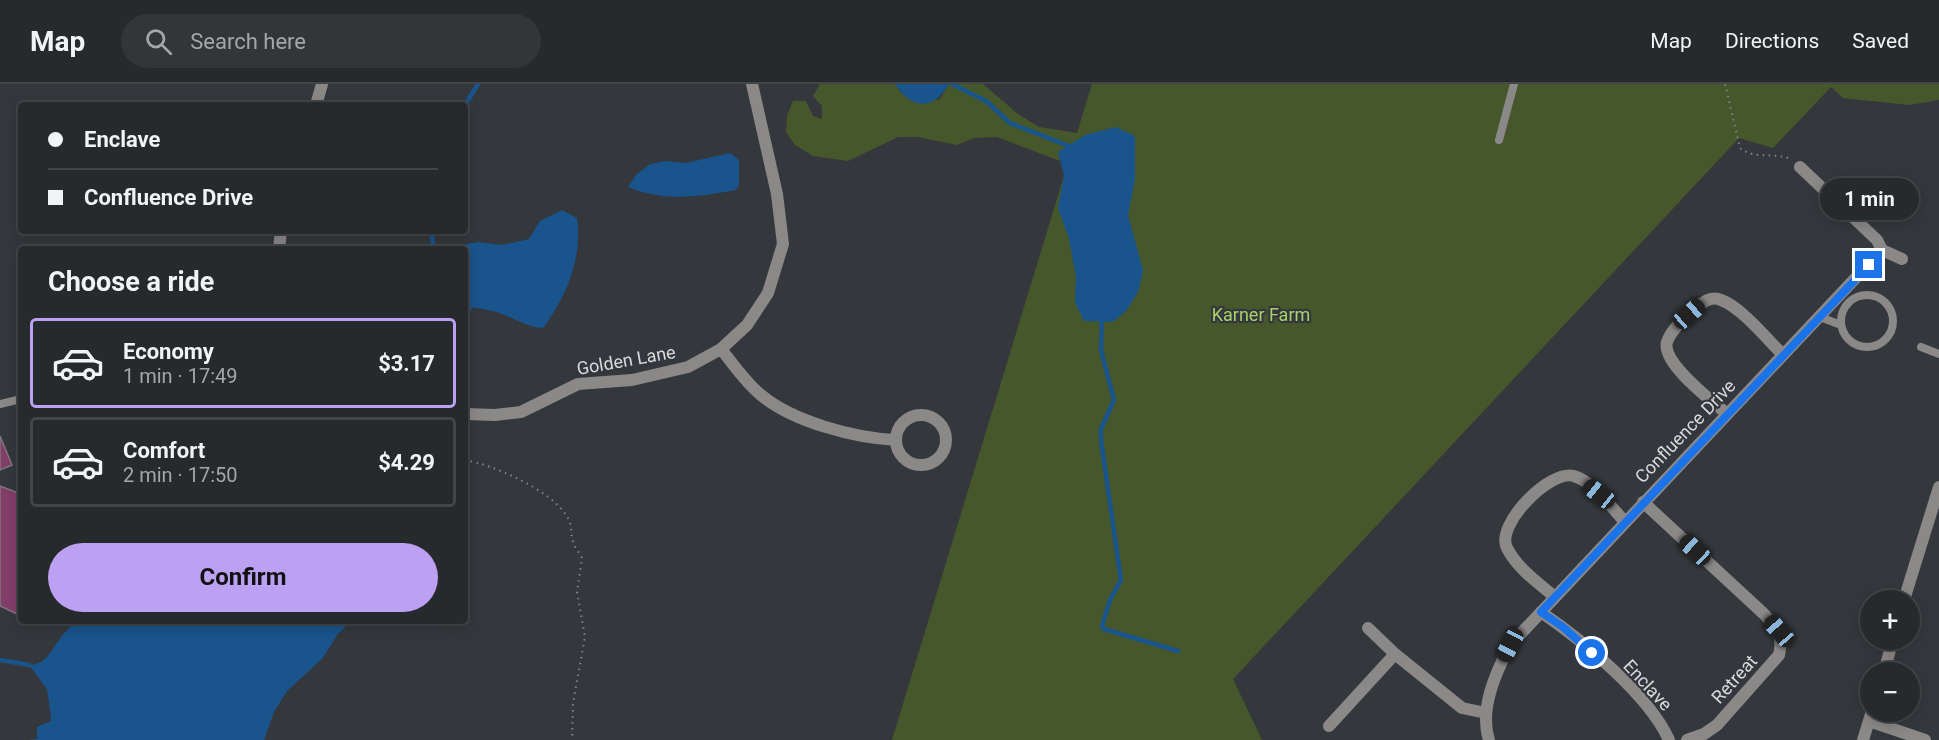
<!DOCTYPE html>
<html lang="en">
<head>
<meta charset="utf-8">
<style>
	body { margin:0; font-family:Roboto,sans-serif; background:#333639; color:#f1f3f6; height:100vh; display:flex; flex-direction:column; font-size:22px; white-space:nowrap }
	* { box-sizing:border-box; margin:0 }
	p { font-size:20px; color:#a4a7aa }
	.icon { flex:none; width:33px; height:33px; fill:none; stroke:currentColor; stroke-width:2; stroke-linecap:round; stroke-linejoin:round }
	.map { position:relative; flex:1; overflow:hidden }
	.details { position:absolute; left:18px; top:162px; width:450px; height:378px; display:flex; flex-direction:column; background:#272a2d; border-radius:6px; box-shadow:0 3px 15px #0003,0 0 0 2px #434649 }
	.details>* { flex:none }
	.banner { position:absolute; left:18px; top:18px; width:450px; height:132px; border-radius:6px; box-shadow:0 3px 15px #0003,0 0 0 2px #434649; display:grid; align-content:center; height:132px; padding:0 30px; background:#272a2d }
	.fabs { position:absolute; left:1860px; top:506px; display:grid; gap:12px }
	.fabs a { display:grid; place-items:center; width:60px; height:60px; border-radius:50%; background:#272a2d; box-shadow:0 3px 15px #0003,0 0 0 2px #434649; font-size:30px }
	.end { position:absolute; width:27px; height:27px; margin:-14px; border:8px solid #1a73e8; background:#fff; box-shadow:0 0 0 3px #fff }
	.from { border-radius:50% }
	.bubble { position:absolute; height:42px; border-radius:21px; background:#272a2d; box-shadow:0 3px 15px #0003,0 0 0 2px #434649; font-size:20px; font-weight:700; line-height:42px; text-align:center }
	.car { position:absolute; width:18px; height:36px; margin:-18px -9px; border-radius:8px; box-shadow:0 0 4px 2px #0007; background:linear-gradient(#222 24%,#8ab4d8 0 40%,#222 0 76%,#8ab4d8 0 86%,#222 0) }
	.banner b { display:flex; align-items:center; gap:21px; height:57px; font-size:22px }
	.banner b+b { border-top:2px solid #434649 }
	.banner i { width:15px; height:15px; background:#f1f3f6 }
	ul { padding:0; list-style:none }
	li { display:flex; align-items:center; gap:18px; height:90px; margin:0 12px 9px; padding:0 18px; border:3px solid #434649; border-radius:6px }
	li div { flex:1 }
	li b { display:block; font-size:22px }
	li em { font-style:normal; font-weight:700 }
	li.active { border-color:#bca0f2 }
	li>.icon { width:54px; height:54px; stroke-width:1.5 }
	h2 { padding:0 30px; font-size:27px; line-height:72px }
	.button { display:flex; gap:12px; margin-top:auto; padding:12px 30px }
	.button a { flex:1; height:69px; border-radius:36px; background:#bca0f2; color:#111; font-size:24px; font-weight:700; line-height:69px; text-align:center }
	header { display:flex; align-items:center; gap:36px; box-sizing:border-box; height:84px; padding:0 30px; background:#272a2d; border-bottom:2px solid #434649 }
	header strong { font-size:28px }
	nav { display:flex; gap:33px; margin-inline-start:auto; font-size:21px }
	.search { width:420px; height:54px; background:#333639; display:flex; align-items:center; gap:15px; box-sizing:border-box; padding:0 21px; border-radius:33px; color:#a4a7aa; font-size:22px }
	.map>svg:first-child { display:block }
	.green { fill:#46582b }
	.water { fill:#19548c }
	.lines { fill:none; stroke-linecap:round; stroke-linejoin:round }
	.stream { stroke:#19548c; stroke-width:4.5 }
	.building { fill:#833e69; stroke:#7e777b; stroke-width:1.5 }
	.path { stroke:#828588; stroke-width:2; stroke-dasharray:1.5 4.5; stroke-linecap:butt }
	.lane { stroke:#8b8888; stroke-width:8 }
	.street { stroke:#8b8888; stroke-width:12 }
	.route { stroke:#1a73e8; stroke-width:8 }
	.labels { text-anchor:middle; dominant-baseline:central; stroke-width:4.5; stroke-linejoin:round; paint-order:stroke }
	.park-label { font-size:18px; fill:#a9d16a; stroke:#34383c }
	.street-label { font-size:18px; fill:#d9dbde; stroke:#34383c }
</style>
</head>
<body>
<header>
<strong>Map</strong>
<div class="search"><svg class="icon" aria-label="search" viewBox="0 0 24 24"><circle cx="10" cy="10" r="6"/><path d="M15 15l6 6"/></svg>Search here</div>
<nav><a>Map</a><a>Directions</a><a>Saved</a></nav>
</header>
<div class="map">
<svg width="1939" height="656" viewBox="0 0 1939 656">
	<rect width="100%" height="100%" fill="#34383c"/>
	<path class="green" d="M820,0h75l7,10 37,6 10,-16h34l35,30 21,13 38,6 15,-49h847v16l-30,5 -66,-7 -12,-11 -58,61 -34,-10 -506,541 29,61h-370l182,-597 -16,9 2,9 -63,-24 -23,1 -17,7 -39,-8h-20l-50,24 -35,-5 -18,-11 -9,-13 1,-16 6,-15h13l7,15 9,3v-13l-9,-10z"/>
	<path class="water" d="M895,0h54c-16,27 -37,26 -54,0z
		M1116,43l19,9v43l-7,36 15,55 -4,20 -12,20 -14,12 -29,-1 -9,-18 1,-26 -7,-38 -11,-31 6,-32 -6,-24 27,-17z
		M730,69l9,7v25l-3,5c-37,7 -73,12 -108,-3l8,-12 14,-11 15,-3 21,2z
		M562,126l15,8c6,39 -11,80 -34,110 -15,-1 -23,-7 -36,-12 -13,-6 -28,-8 -42,-9v-58h-25l38,-7 24,3 27,-6 11,-18z
		M76,537h275l-13,13 -16,25 -35,32 -13,21 -10,28h-236l9,-1v-12l14,-6v-4l-4,-28 -18,-24c18,0 23,-17 33,-29 4,-5 9,-10 14,-15z"/>
	<g class="lines">
		<path class="stream" d="M952,0l34,17 24,22 64,25
			M465,21l13,-21
			M431,147l3,18
			M465,214l5,9 -5,12
			M1102,232l-1,34 13,50 -13,29v11l20,140 -11,20 -8,26 2,3 74,22
			M0,576l29,5"/>
	</g>
	<path class="building" d="M0,352l12,29 -12,5z
		M0,402l21,8v122l-21,-10z"/>
	<g class="lines">
		<path class="path" d="M1725,0l15,64c15,12 33,4 51,11
			M465,376c29,5 85,30 101,55 7,10 4,16 7,27 1,5 7,11 9,16l-5,34 8,45 -12,66 -1,37"/>
		<path class="lane" d="M1499,56l15,-56
			M1841 237a26 26 0 1 1 52 0a26 26 0 1 1-52 0Z
			M1820,233l21,8
			M1921,263l18,7
			M0,320l21,-5"/>
		<path class="street" d="M316,21l6,-21
			M279,165l2,-18
			M1882,166l20,9
			M721,265c13,16 24,33 40,46 32,27 94,43 135,45
			M465,330l30,1 26,-3 57,-28 54,-4 56,-13 33,-18 26,-24 21,-32 15,-49 -6,-50 -25,-110
			M1727,330c-15,-13 -66,-51 -60,-72 4,-12 16,-23 26,-32 8,-6 17,-15 28,-10 20,7 46,39 62,55
			M896 356a25 25 0 1 1 50 0a25 25 0 1 1-50 0Z
			M1643,418l121,112c12,14 20,22 15,41l-62,70 -13,9 -17,6
			M1555,513c-17,-14 -38,-29 -48,-49 -12,-23 43,-79 67,-72 21,7 37,31 51,46
			M1904,516l35,-113
			M1541,528c41,28 108,83 128,128
			M1368,544l27,26
			M1884,588l9,-33
			M1869,637l56,19
			M1329,642l66,-72 67,54 24,5
			M1489,656c-10,-31 7,-68 21,-95l372,-395 -5,-10 -77,-73
			M1863,656l9,-29"/>
	</g>
	<g class="lines">
		<path class="route" d="M1592,569l-29,-26 -22,-15 328,-347"/>
	</g>
	<g class="labels">
		<g class="park-label">
			<text x="1261" y="230">Karner Farm</text>
		</g>
		<g class="street-label">
			<text transform="translate(626 276) rotate(-10)">Golden Lane</text>
			<text transform="translate(1685 347) rotate(-46)">Confluence Drive</text>
			<text transform="translate(1734 595) rotate(-48)">Retreat</text>
			<text transform="translate(1648 601) rotate(47)">Enclave</text>
		</g>
	</g>
</svg>
<div class="fabs">
<a>+</a>
<a>−</a>
</div>
<i class="end from" style="left:1592px;top:569px"></i>
<i class="end" style="left:1869px;top:181px"></i>
<div class="bubble" style="left:1820px;top:94px;width:99px">1 min</div>
<i class="car" style="left:1689px;top:230px;rotate:49deg"></i>
<i class="car" style="left:1599px;top:410px;rotate:309deg"></i>
<i class="car" style="left:1695px;top:466px;rotate:313deg"></i>
<i class="car" style="left:1779px;top:547px;rotate:319deg"></i>
<i class="car" style="left:1510px;top:561px;rotate:208deg"></i>
<div class="banner">
<b><i class="from"></i>Enclave</b>
<b><i></i>Confluence Drive</b>
</div>
<section class="details">
<h2>Choose a ride</h2>
<ul>
<li class="active"><svg class="icon" aria-label="car" viewBox="0 0 24 24"><path d="M5 17H2v-5l4-1 3-4h7l3 4 3 1v5h-3M9 17h6M6 11h13"/><circle cx="7" cy="17" r="2"/><circle cx="17" cy="17" r="2"/></svg><div><b>Economy</b><p>1 min · 17:49</p></div><em>$3.17</em></li>
<li><svg class="icon" aria-label="car" viewBox="0 0 24 24"><path d="M5 17H2v-5l4-1 3-4h7l3 4 3 1v5h-3M9 17h6M6 11h13"/><circle cx="7" cy="17" r="2"/><circle cx="17" cy="17" r="2"/></svg><div><b>Comfort</b><p>2 min · 17:50</p></div><em>$4.29</em></li>
</ul>
<div class="button"><a>Confirm</a></div>
</section>
</div>
</body>
</html>
